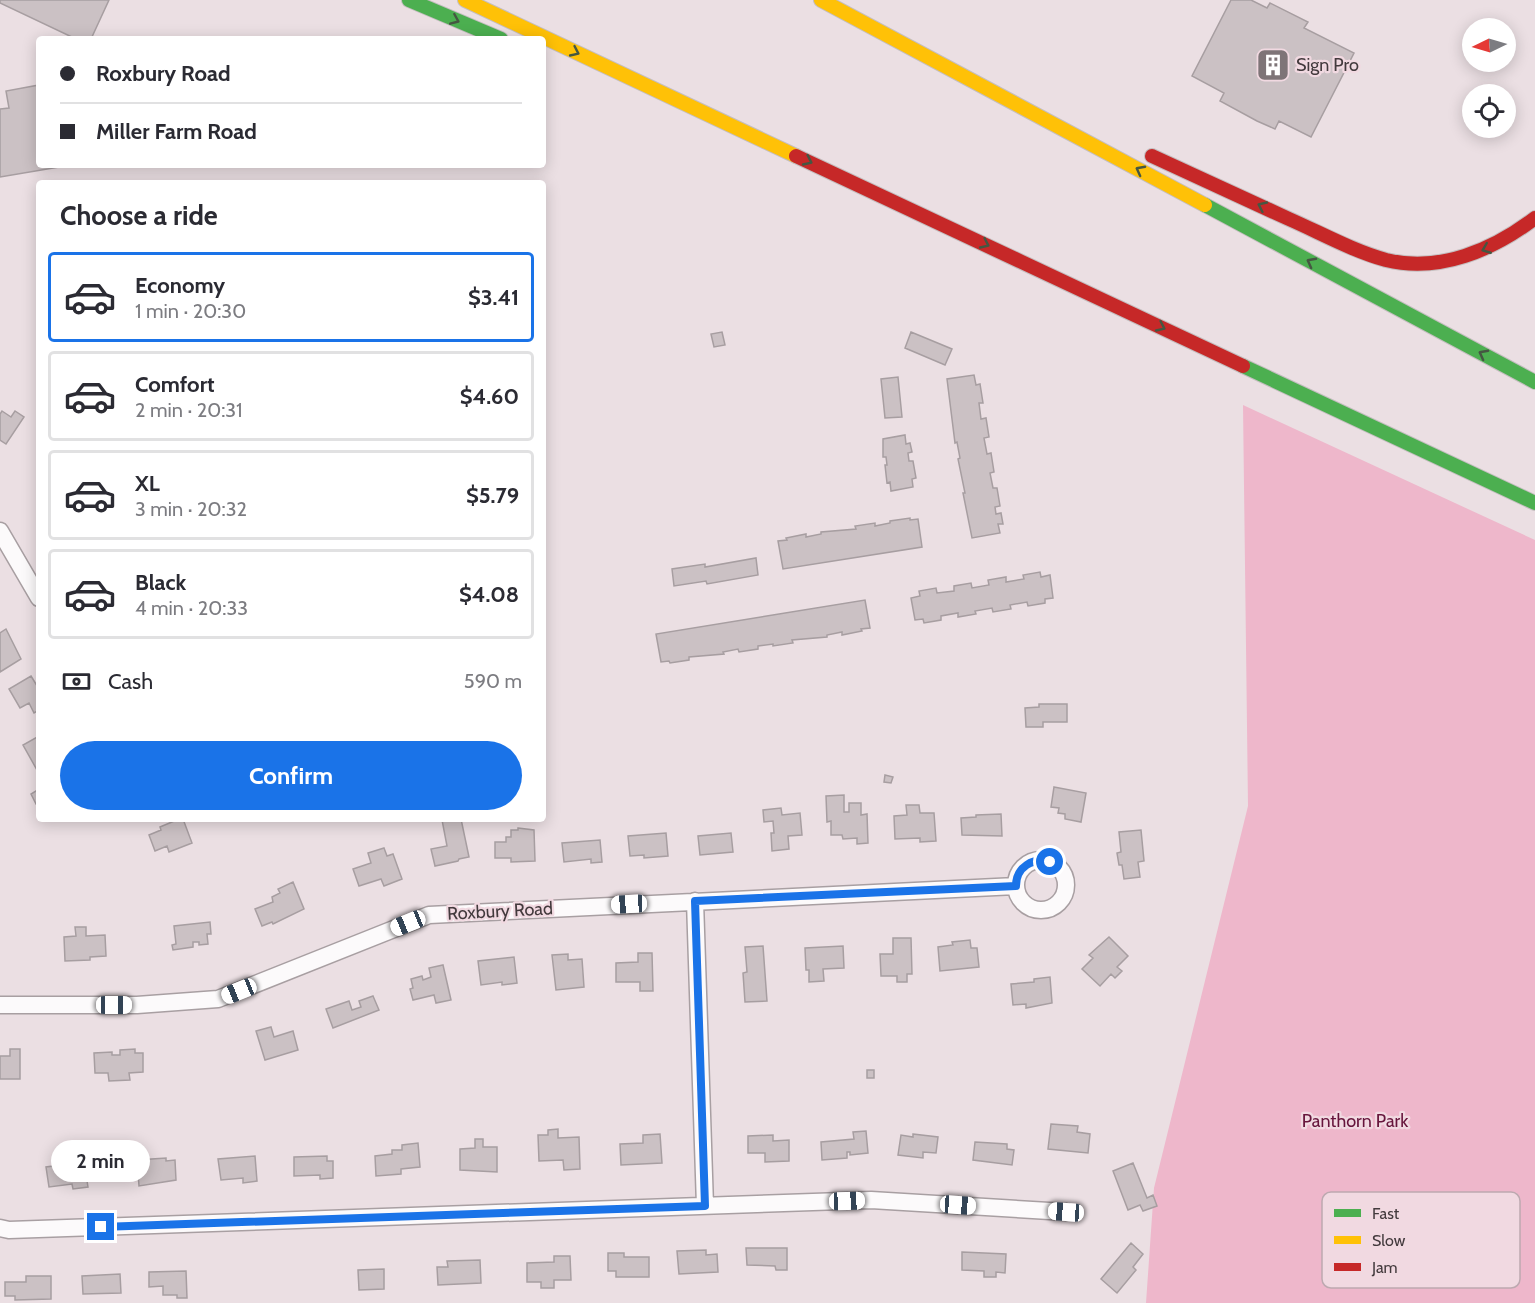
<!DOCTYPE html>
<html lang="en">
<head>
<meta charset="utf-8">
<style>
	body { margin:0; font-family:Cabin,sans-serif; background:#f2f2f3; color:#2b2b33; height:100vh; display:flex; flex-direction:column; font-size:22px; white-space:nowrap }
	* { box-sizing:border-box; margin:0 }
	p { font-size:20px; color:#7c7c81 }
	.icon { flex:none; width:33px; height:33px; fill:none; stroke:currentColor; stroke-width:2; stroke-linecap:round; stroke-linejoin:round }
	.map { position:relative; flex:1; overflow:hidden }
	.panel { position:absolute; left:36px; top:180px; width:510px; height:642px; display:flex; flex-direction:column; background:#fff; border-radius:6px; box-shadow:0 3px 15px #0003 }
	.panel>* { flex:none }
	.hud { position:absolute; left:36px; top:36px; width:510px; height:132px; border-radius:6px; box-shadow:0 3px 15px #0003; display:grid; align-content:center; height:132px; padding:0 24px; background:#fff }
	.needle { width:39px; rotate:265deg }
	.buttons { position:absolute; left:1462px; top:18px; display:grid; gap:12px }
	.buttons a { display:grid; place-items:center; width:54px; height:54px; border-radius:50%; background:#fff; box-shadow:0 3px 15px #0003; font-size:30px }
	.end { position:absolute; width:27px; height:27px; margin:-14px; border:8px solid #1a73e8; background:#fff; box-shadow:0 0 0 3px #fff }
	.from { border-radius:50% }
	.bubble { position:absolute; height:42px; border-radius:21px; background:#fff; box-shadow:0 3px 15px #0003; font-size:20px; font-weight:700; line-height:42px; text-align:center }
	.car { position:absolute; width:18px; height:36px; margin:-18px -9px; border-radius:8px; box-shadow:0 0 4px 2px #0007; background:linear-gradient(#fff 24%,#345 0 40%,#fff 0 76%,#345 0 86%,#fff 0) }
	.hud b { display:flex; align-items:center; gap:21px; height:57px; font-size:22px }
	.hud b+b { border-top:2px solid #e1e1e2 }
	.hud i { width:15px; height:15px; background:#2b2b33 }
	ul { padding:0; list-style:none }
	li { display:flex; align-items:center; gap:18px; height:90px; margin:0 12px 9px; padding:0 12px; border:3px solid #e1e1e2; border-radius:6px }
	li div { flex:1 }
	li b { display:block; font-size:22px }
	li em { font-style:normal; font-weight:700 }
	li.on { border-color:#1a73e8 }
	li>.icon { width:54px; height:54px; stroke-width:1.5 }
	h2 { padding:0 24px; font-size:27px; line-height:72px }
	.pay { display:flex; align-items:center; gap:15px; height:66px; padding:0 24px; font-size:22px }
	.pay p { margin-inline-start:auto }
	.action { display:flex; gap:12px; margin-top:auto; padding:12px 24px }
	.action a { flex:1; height:69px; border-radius:36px; background:#1a73e8; color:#fff; font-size:24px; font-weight:700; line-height:69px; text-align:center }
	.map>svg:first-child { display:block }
	.green { fill:#eeb7cb }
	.building { fill:#cbc1c4; stroke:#a79ea1; stroke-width:1.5 }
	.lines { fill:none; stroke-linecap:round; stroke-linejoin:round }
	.street-casing { stroke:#a89fa2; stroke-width:19 }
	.fast-casing { stroke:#c4bebf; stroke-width:16 }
	.slow-casing { stroke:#c4bebf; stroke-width:16 }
	.jam-casing { stroke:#c4bebf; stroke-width:16 }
	.street { stroke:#fcfafb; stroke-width:16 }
	.fast { stroke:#4caf50; stroke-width:14 }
	.slow { stroke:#ffc107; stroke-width:14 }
	.jam { stroke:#c62828; stroke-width:14 }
	.oneway { stroke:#455742 }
	.route { stroke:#1a73e8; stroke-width:8 }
	.labels { text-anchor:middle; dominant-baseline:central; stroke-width:4.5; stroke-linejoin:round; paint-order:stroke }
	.poi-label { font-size:18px; fill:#433a3d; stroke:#f1d9e1; text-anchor:start }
	.street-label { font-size:18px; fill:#433a3d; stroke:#f1d9e1 }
	.park-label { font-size:18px; fill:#67153c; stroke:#f1d9e1 }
	.key { fill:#f1d9e1; stroke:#bda9b0; stroke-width:1.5 }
	.key-label { font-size:16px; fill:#433a3d }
</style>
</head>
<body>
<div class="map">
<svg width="1535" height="1303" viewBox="0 0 1535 1303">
	<rect width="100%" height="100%" fill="#ebdfe3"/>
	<path class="green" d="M1243,405l292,135v763h-389l8,-115 94,-382z"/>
	<path class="building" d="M0,0h109l-18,39h-15l-76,-36z
		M1231,0h20l16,8 3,-5 38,19 -4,6 50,25 -43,84 -32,-16 -4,8 -18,-8 -37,-20 4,-8 -32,-17z
		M39,85v80h32l-71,12v-68l9,-1 -3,-17z
		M722,332l3,13 -11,2 -3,-13z
		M911,332l41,17 -7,16 -40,-17z
		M974,375l2,10 4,-1 3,19h-4l2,16 5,-1 3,19 -5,1 3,16 4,-1 3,19 -4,1 3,15h4l3,18 -5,1 1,7 5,-1 2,11h-5l2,9 -28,5 -9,-45h2l-7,-34 2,-1 -3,-16 -2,1 -8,-64z
		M898,377l4,40 -17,1 -4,-39z
		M2,411l9,6 4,-6 9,6 -18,27 -6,-4v-26z
		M905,435l1,9 4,-1 2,9 -4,1 1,8h4l3,17 -4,1 1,8 -22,4 -1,-9 -3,1 -2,-18h2l-1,-8h-3v-18z
		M910,518v2l8,-1 4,28 -139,22 -5,-28 9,-1 -1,-2 20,-4v3l15,-3v-2l35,-3 -1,-3 20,-3v3l15,-3v-2z
		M756,558l2,17 -51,9 -1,-3 -32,5 -2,-17 33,-5v3z
		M1040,572l1,5 9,-2 3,23 -8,1v4l-17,3 -1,-4 -17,3 1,4 -18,3 -1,-4 -17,3 1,3 -18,3v-4l-17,3v4l-17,3 -1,-4 -8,1 -4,-22 9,-2 -1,-5 17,-3 1,5 17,-2v-5l17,-3 1,5 17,-3 -1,-5 18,-3v5l18,-3 -1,-4z
		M865,600l5,28 -9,1 1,2 -20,4v-3l-15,3v2l-35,3 1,3 -20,3v-2l-15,2v3l-19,3 -1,-3 -15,3 1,2 -35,3v3l-19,3 -1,-2 -8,1 -5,-28z
		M6,629l15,30 -21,13v-39z
		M31,676l8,13v21l-5,3 -5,-10 -9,5 -11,-19z
		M1039,704h28v18h-24v5h-17l-1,-19 14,-1z
		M39,736v32l-2,2 -14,-25z
		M885,775l8,2 -2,6 -7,-1z
		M1054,787l32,6 -5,29 -16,-3v-5l-7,-1 1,-5 -8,-1z
		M39,789v13l-3,2 -5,-10z
		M844,795v17h5v-9h12v12l6,-1 1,29 -11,1v-6l-14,1 -1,-4h-11v-14l-4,1 -1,-26z
		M906,805h13l1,8h14l2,28 -16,1v-4l-25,1 -1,-23 13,-1z
		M781,808l1,7 18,-2 2,22 -14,1 1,13 -17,2 -1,-18h3l-1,-12 -9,1 -1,-12z
		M1001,814l1,22 -40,-1 -1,-17 15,-1v-2z
		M179,819h4l9,24 -23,9 -2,-6 -12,5 -6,-16 12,-5 -1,-3z
		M461,819l8,38 -10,2 -1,2 -23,5 -4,-17 16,-3 -5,-26z
		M518,828l16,2 1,31 -24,1v-4h-16v-16h11v-5h5v-7h7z
		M1141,830l3,31 -6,1 2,15 -16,2 -2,-14h-3l-2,-12 4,-1 -2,-20z
		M666,833l2,23 -24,2v-3l-14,1 -2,-20z
		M731,833l2,19 -33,3 -2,-19z
		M600,840l2,22 -11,1v-4l-27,3 -2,-19z
		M384,848l3,8 6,-2 9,25 -18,7 -3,-7 -22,7 -6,-17 18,-6 -3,-10z
		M293,882l11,27 -31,15 -1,-2 -10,4 -7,-17 18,-7 -1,-5 8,-4 -2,-4z
		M210,922l1,12h-4l1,10 -9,1v-3h-6v5l-20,3 -1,-5 4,-1 -2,-18z
		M75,927h11v9l19,-1 1,21 -16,1v3l-25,1 -1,-24 12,-1z
		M1109,937l19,19 -11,11 5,4 -7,7 -4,-4 -11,12 -18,-17 11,-11 -4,-3z
		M893,938h18l1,36h-5v8h-10v-6h-16l-1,-22h13z
		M970,940l1,8h6l2,19 -39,4 -2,-24 15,-2 -1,-3z
		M763,946l4,55 -22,1 -2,-29 4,-1 -2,-25z
		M843,946l1,22 -21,1 1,12 -15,1v-12h-3l-1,-22z
		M638,953h14l1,38h-13v-9h-24v-19l22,-1z
		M568,954v6l14,-1 2,28 -28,3 -4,-35z
		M514,957l3,26 -15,2v-3l-21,3 -3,-24z
		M443,965l8,35 -15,3 -2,-8 -21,5 -3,-11 3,-1 -2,-9 11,-3 1,4 8,-3 -2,-9z
		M1050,977l2,26 -26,5v-4l-13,1 -2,-21 23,-2v-3z
		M373,996l6,14 -46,18 -7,-19 23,-8 3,9 9,-3 -2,-6z
		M271,1027l3,10 19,-6 5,19 -33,10 -9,-29z
		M10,1049h10v30h-20v-23h10z
		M135,1049v4h8v19l-14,1 1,7 -21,1 -1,-8h-13l-1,-20 18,-1v3h8v-5z
		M867,1070h7v8h-7z
		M1051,1124l27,2 -1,6 13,2 -2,19 -40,-4z
		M558,1129v9l21,-1 1,32 -16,1 -1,-10 -24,1 -1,-26h10v-5z
		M866,1131l2,22 -18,2v-3h-3v6l-25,2 -1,-18 33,-3 -1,-7z
		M660,1134l2,29 -41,2 -1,-21 23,-1v-8z
		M913,1134l25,3 -2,16 -13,-1v6l-25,-3 3,-20 12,2z
		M773,1135v6l16,-1v21l-24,1v-9h-17v-17z
		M475,1139h8v8h14v25l-37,-2v-21l15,-1z
		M975,1142l32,2v5l7,1 -2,15 -39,-5z
		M418,1143l2,24 -19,2v5l-25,2 -1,-20 17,-2v-4h10v-5z
		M255,1156l2,25 -14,2v-5l-22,2 -3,-21z
		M327,1156v5h6v17l-13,1v-4l-26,1v-19z
		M166,1158v3l9,-1 1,20 -37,6 -2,-26z
		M84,1162l4,25 -15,2 -1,-5 -23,3 -3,-20z
		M1133,1163l14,35 6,-3 4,11 -14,5 -3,-6 -12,5 -15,-39z
		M1131,1243l12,11 -10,13 3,3 -19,23 -16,-14z
		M746,1248h41v22h-11l-1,-4 -28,-1z
		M706,1250v5l11,-1 1,18 -39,2 -2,-23z
		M962,1252l44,2 -1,19 -9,-1v5h-12v-6l-22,-1z
		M608,1253h16v4h25v20h-33v-6h-8z
		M554,1256h16l1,24h-17v8h-13v-6h-14v-19l27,-1z
		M480,1260l1,23 -43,2 -1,-18h11l-1,-6z
		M384,1269v20l-25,1 -1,-20z
		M186,1271l1,27h-10v-3h-14v-9l-14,1v-15z
		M120,1274l1,19 -38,1 -1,-18z
		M26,1276h25v23l-36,1v-4h-10v-14h21z"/>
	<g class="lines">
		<g class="street-casing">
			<path id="street" d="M0,531l39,67
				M1016 885a25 25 0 1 1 50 0a25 25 0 1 1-50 0Z
				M695,901l10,305
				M0,1005h137l81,-6 211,-84 587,-29
				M0,1228l9,2 862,-30 195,12"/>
		</g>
		<g class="fast-casing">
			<path id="fast" d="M409,0l92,39
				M1205,205l330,177
				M1243,366l292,137"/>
		</g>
		<g class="slow-casing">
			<path id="slow" d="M465,0l331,156
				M821,0l384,205"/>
		</g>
		<g class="jam-casing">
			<path id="jam" d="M796,156l447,210
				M1152,156c46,21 92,42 137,63 32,14 64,32 97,41 54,13 107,-10 149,-42"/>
		</g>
		<use href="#street" class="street"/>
		<use href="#fast" class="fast"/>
		<use href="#slow" class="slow"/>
		<use href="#jam" class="jam"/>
	</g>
	<defs><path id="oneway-chevron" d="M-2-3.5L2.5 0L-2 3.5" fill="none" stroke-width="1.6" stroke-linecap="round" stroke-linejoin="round" transform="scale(1.5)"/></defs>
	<g class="oneway">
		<use href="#oneway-chevron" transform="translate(455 20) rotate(23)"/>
		<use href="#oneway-chevron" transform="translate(575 52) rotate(25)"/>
		<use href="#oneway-chevron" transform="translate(808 161) rotate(25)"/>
		<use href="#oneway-chevron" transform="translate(1140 170) rotate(-152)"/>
		<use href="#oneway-chevron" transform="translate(1262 206) rotate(-155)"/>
		<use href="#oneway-chevron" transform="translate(985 244) rotate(25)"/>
		<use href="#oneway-chevron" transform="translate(1486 249) rotate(158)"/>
		<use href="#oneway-chevron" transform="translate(1311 262) rotate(-152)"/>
		<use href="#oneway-chevron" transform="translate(1161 327) rotate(25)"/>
		<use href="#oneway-chevron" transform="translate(1483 354) rotate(-152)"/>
	</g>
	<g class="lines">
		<path class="route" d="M101,1227l604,-21 -10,-305 321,-15c0,-19 17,-29 34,-24"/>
	</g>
	<defs>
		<g id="building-square" transform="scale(1.725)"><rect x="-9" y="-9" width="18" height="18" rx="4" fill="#7e7477" stroke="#f1d9e1"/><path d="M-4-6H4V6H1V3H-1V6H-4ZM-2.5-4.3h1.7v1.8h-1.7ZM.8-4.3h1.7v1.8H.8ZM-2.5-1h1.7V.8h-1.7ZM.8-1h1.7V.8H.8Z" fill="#fff"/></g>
	</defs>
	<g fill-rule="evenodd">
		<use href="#building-square" x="1273" y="65"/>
	</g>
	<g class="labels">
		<g class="poi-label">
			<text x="1296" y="65">Sign Pro</text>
		</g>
		<g class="street-label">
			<text transform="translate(500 911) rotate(-3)">Roxbury Road</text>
		</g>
		<g class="park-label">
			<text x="1355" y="1121">Panthorn Park</text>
		</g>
	</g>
	<rect x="1322" y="1192" width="198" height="96" rx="9" class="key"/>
	<rect x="1334" y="1209" width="27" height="8" fill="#4caf50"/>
	<rect x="1334" y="1236" width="27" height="8" fill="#ffc107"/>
	<rect x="1334" y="1263" width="27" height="8" fill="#c62828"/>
	<g class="key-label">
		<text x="1372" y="1219">Fast</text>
		<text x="1372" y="1246">Slow</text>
		<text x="1372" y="1273">Jam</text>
	</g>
</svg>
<div class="buttons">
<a><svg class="needle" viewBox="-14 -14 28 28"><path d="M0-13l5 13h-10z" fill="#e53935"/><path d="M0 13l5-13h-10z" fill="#7c7c81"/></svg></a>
<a><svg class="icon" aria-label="locate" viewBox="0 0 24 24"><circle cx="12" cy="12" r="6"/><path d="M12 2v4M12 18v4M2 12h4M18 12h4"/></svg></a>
</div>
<i class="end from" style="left:1050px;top:862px"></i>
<i class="end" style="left:101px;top:1227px"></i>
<div class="bubble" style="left:51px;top:1140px;width:99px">2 min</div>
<i class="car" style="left:629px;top:904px;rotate:267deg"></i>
<i class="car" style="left:408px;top:923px;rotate:248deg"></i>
<i class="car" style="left:239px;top:991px;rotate:248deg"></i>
<i class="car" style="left:114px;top:1005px;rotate:90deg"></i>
<i class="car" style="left:847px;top:1201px;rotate:88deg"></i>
<i class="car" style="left:958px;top:1205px;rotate:94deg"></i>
<i class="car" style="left:1066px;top:1212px;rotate:274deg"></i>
<div class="hud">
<b><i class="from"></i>Roxbury Road</b>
<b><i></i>Miller Farm Road</b>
</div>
<section class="panel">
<h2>Choose a ride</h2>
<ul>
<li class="on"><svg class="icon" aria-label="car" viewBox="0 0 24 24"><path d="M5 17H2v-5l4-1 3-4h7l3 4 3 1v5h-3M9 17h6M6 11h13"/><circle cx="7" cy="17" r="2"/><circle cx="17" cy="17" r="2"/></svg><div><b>Economy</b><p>1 min · 20:30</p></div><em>$3.41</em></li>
<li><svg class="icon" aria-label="car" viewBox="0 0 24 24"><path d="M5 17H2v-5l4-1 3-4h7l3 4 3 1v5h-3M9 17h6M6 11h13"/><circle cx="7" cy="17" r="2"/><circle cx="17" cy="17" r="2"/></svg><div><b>Comfort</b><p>2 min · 20:31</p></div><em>$4.60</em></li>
<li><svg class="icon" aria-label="car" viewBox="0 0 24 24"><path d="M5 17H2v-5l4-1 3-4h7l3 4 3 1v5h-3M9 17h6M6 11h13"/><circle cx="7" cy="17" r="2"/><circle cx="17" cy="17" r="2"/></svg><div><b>XL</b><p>3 min · 20:32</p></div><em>$5.79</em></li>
<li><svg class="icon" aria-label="car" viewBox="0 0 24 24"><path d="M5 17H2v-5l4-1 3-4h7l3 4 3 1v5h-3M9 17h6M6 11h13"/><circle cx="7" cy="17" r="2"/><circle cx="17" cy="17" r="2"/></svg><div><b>Black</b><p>4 min · 20:33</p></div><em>$4.08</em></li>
</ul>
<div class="pay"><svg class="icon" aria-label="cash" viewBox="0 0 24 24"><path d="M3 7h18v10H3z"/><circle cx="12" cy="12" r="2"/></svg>Cash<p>590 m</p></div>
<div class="action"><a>Confirm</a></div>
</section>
</div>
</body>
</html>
